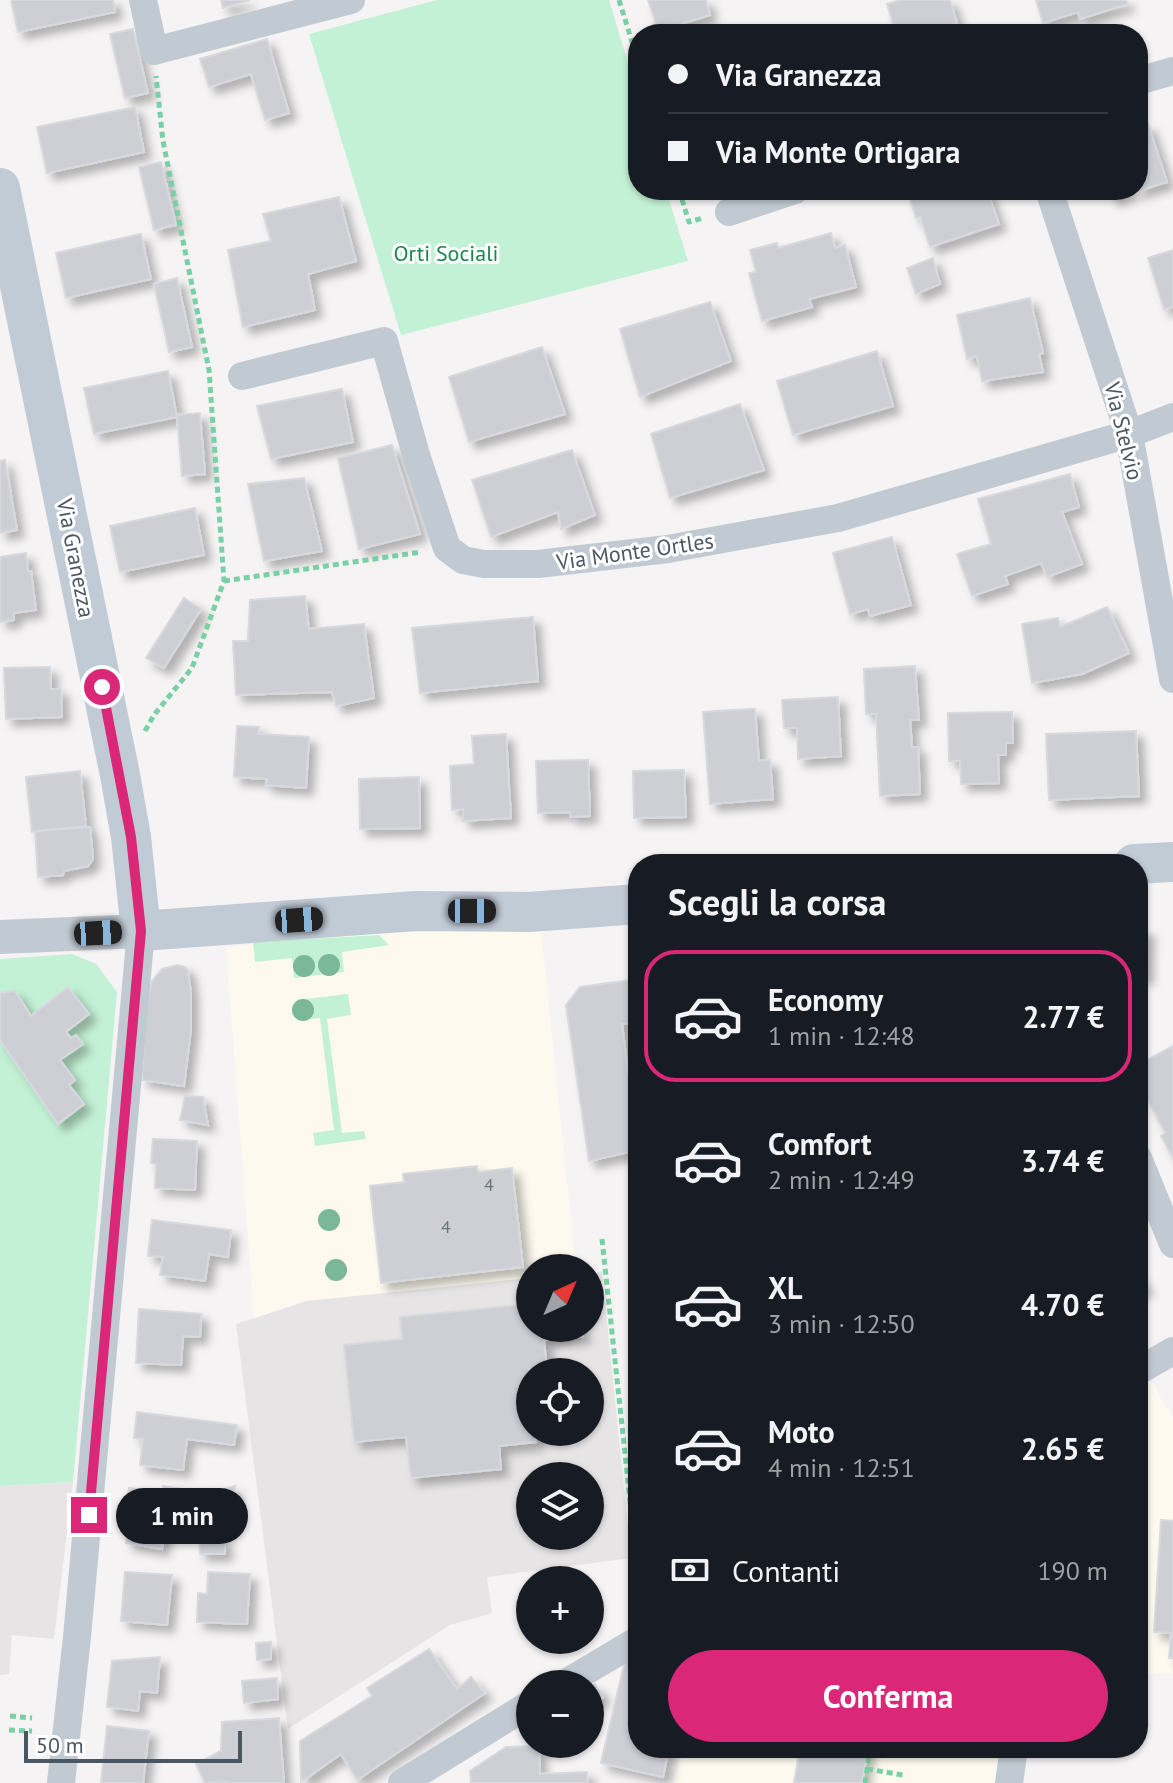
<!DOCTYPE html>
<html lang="it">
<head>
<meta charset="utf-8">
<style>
	body { margin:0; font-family:"PT Sans",sans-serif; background:#20242c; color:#f1f3f6; height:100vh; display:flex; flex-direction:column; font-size:30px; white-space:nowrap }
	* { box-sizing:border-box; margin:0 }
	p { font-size:26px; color:#9ea1a6 }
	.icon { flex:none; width:44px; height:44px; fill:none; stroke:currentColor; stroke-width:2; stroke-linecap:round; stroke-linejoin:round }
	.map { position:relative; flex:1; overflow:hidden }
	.sheet { position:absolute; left:628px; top:854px; width:520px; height:904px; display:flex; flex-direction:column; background:#171b24; border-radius:32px; box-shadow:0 2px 6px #0004 }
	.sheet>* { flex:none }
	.banner { position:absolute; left:628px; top:24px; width:520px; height:176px; border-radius:32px; box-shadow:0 2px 6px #0004; display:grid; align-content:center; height:176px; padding:0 40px; background:#171b24 }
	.needle { width:52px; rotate:44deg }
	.buttons { position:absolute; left:516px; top:1254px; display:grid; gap:16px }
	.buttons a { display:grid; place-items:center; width:88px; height:88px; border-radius:50%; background:#171b24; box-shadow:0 2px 6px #0004; font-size:40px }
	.scale { position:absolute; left:24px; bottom:20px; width:218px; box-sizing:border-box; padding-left:8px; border:4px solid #4a5661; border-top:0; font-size:22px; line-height:28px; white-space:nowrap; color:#4a5661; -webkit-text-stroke:6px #fff; paint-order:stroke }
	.end { position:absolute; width:36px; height:36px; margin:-18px; border:10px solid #db2777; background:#fff; box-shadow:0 0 0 4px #fff }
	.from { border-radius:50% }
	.bubble { position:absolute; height:56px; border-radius:28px; background:#171b24; box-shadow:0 2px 6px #0004; font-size:26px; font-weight:600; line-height:56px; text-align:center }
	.car { position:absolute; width:24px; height:48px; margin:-24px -12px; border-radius:10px; box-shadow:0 0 6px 2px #0007; background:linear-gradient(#222 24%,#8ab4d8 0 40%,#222 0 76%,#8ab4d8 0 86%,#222 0) }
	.banner b { display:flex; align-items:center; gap:28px; height:76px; font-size:30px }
	.banner b+b { border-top:2px solid #363941 }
	.banner i { width:20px; height:20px; background:#f1f3f6 }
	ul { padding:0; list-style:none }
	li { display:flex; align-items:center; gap:24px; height:132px; margin:0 16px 12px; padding:0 24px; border:4px solid transparent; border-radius:32px }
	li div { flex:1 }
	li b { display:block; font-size:30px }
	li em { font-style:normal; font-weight:600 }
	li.selected { border-color:#db2777 }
	li>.icon { width:72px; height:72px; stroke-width:1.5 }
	h2 { padding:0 40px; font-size:36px; line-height:96px }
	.pay { display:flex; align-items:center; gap:20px; height:88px; padding:0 40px; font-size:30px }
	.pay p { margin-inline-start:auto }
	.primary-button { display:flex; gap:16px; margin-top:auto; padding:16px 40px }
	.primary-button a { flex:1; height:92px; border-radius:48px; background:#db2777; color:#fff; font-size:32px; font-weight:600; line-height:92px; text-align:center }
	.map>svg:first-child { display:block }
	.commercial { fill:#fdf9ef }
	.education { fill:#e6e4e5; fill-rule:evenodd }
	.green { fill:#c3f1d5 }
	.building { fill:#cdcfd5; stroke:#d7d9de; stroke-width:2; filter:url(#shadow) }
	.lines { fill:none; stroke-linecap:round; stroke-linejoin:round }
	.path { stroke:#7ad0a6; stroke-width:5; stroke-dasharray:6 4; stroke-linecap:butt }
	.minor { stroke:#c1cad2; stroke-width:28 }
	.tertiary { stroke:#c1cad2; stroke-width:34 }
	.secondary { stroke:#c1cbd6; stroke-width:40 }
	.tree { fill:#7bb799 }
	.route { stroke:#db2777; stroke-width:10 }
	.labels { text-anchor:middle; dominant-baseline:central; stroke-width:6; stroke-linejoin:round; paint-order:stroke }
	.number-label { font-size:18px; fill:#6b747e }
	.park-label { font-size:22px; fill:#17864f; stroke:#fff }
	.street-label { font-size:22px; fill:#4a5661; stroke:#fff }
</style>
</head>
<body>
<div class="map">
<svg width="1173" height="1783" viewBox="0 0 1173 1783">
	<defs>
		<filter id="shadow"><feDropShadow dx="7" dy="7" stdDeviation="4" flood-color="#0004"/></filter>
	</defs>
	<rect width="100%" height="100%" fill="#f5f3f3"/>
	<path class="commercial" d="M539,911l37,357h-46v11l-223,22 -53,17 -28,-371z
		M1147,1375l26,43v256l-35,-1v-292z
		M683,1748h341l-5,35h-345z"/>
	<path class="education" d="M602,1272l29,286 -144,19 5,36 -42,12 -162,104 -52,-405 71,-23 223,-23v50h60v-55zM530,1372h60v60h-60zM530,1476h60v60h-60z
		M73,1482l-19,157 -42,-4 -3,39 -9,1v-189z"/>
	<path class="green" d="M437,0h172l29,96v94h28l22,71 -287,74 -92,-301z
		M379,935l10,10 -47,7 2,20 -50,6 -2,-20 -37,4 -2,-20z
		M72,954l24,10 21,28 -44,490 -73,4v-527z
		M348,994l3,21 -24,4 15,114 22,-2 2,8 -51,7 -2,-13 21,-3 -14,-112 -20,2 -3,-20z"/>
	<path class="building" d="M11,0h102l2,12 -97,20z
		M221,0h29l-27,8z
		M648,0h58l4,15 -52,16z
		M900,0h50l7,23 -33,11h-28l-9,-30z
		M1036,0h90l2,4 -48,15 -2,-7 -35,11z
		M133,29l15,64 -23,5 -15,-64z
		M267,39l22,74 -24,7 -14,-46 -42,13 -9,-28z
		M135,107l9,45 -97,21 -10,-46z
		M1148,124l19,58 -55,17 -3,-9h29v-63z
		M161,162l15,63 -22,5 -15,-63z
		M907,190h80l12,34 -69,23 -10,-30 -4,1z
		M339,197l17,64 -48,13 7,36 -72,17 -15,-77 43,-9 -8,-27z
		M831,233l4,15 10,-3 11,42 -47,12 3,8 -50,14 -13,-48 7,-1 -6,-22 27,-7 1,5z
		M141,234l10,45 -85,19 -10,-45z
		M1173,250v57l-9,2 -16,-51z
		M933,258l7,26 -24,10 -9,-26z
		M177,278l15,69 -23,5 -15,-68z
		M1030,298l13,55 -4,1 4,18 -61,9 -5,-25 -10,3 -10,-44z
		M710,302l21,59 -91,36 -20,-68z
		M542,347l23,67 -96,28 -20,-65z
		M877,351l16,55 -100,29 -16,-54z
		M168,371l9,46 -83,17 -10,-46z
		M342,389l11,53 -82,17 -14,-53z
		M740,404l24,66 -94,28 -19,-64z
		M200,413l5,61 -23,2 -5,-61z
		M392,445l28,89 -61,15 -21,-91z
		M572,450l23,65 -34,14 -3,-17 -67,25 -19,-57z
		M5,460l12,70 -17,3v-72z
		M1070,474l9,33 -17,5 20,52 -35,13 -6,-14 -36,13 3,8 -36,12 -15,-42 34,-10 -13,-45z
		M304,478l18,73 -58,10 -16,-77z
		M195,508l9,47 -84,17 -10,-46z
		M892,537l19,68 -41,11 -2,-7 -18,5 -17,-61z
		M26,553l2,18h3l5,39 -22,3v7l-14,2v-65z
		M305,596l4,33 55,-5 10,74 -38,8 -4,-14 -96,3 -3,-54h15l2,-41z
		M184,598l17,11 -37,59 -18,-10z
		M1107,607l22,46 -47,21 -50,9 -10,-59 36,-6 2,9z
		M533,617l5,64 -118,12 -8,-65z
		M915,666l4,54h-9l2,27h6l2,47 -40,2 -4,-82h-10l-2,-45z
		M50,667l1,22h10l1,28 -56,2 -2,-51z
		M838,697l3,59 -43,3 -1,-31h-13l-2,-28z
		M751,709h4l4,52 11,-1 3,39 -63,5 -7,-92z
		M1012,712l1,31h-7v12h-8l1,28 -38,1 -1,-23h-11l-1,-48z
		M237,726l22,1 -1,7 51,3 -3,51 -40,-3 1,-6 -33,-2z
		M1136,731l3,65 -90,4 -3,-66z
		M506,734l5,84 -48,3v-12l-11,1 -2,-44 24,-2 -2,-28z
		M588,760l2,56 -20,1v-5l-32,1 -2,-52z
		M684,770l2,47 -52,1 -1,-47z
		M80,771l6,55 -54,6 -6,-55z
		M419,777l1,51 -60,1 -1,-50z
		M90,827l3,32 -5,7 -24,5 -1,4 -25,2 -3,-46z
		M1138,929h9l-1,48 -8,-1z
		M177,965l8,2 3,4 3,22v36l-7,57 -42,-6 4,-74 6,-25 10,-12z
		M638,979v43l-16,2 16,126 -49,11 -23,-156 14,-18z
		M68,987l21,27 -23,18 5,6 5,-3 7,9 -23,16 15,20 -6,5 15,19 -26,20 -58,-84v-47l15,-2 16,25z
		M1173,1046v112l-12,-22 4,-3 -27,-51v-17z
		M185,1096l18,1 5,28 -28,-5z
		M153,1139l44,2 -2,49 -40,-2 1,-24 -5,-1z
		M477,1166l1,6 34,-4 11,99 -142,16 -11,-97 34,-4 -1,-8z
		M152,1220l79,10 -3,27 -19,-3 -4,27 -45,-6 3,-18 -15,-1z
		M1138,1274l8,14 -8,4z
		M530,1304v24h52l1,8 -39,4 3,28 -18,1 1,63h5l1,10 -37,4 2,23 -90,9 -5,-41 -52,5 -10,-97 58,-6 -2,-22z
		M139,1309l62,5 -1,23 -17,-1 -2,29 -45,-2z
		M137,1412l100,13 -3,20 -47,-6 -4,31 -43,-5 3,-26 -9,-1z
		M163,1486l49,7 -4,32 -42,-6 -4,30 -36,-6 4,-25 -5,-1 4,-29 33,5z
		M235,1486l-2,33 -25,6 4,-32z
		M1161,1520l12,1v137h-4l2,-25 -17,-1z
		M199,1538l26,1v15h-25z
		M125,1572l47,3 -5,50 -46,-4z
		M208,1572l42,2 -3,50 -50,-2 1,-29 9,1z
		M271,1642v17l-14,1 -1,-17z
		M429,1649l28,40 14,-12 14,16 -128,87 -16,-26 -40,28 -1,-41 72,-45 -5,-8z
		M626,1656l12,2v90h31l-6,29 -62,-14z
		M160,1657l-3,36 -17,-2 -2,20 -31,-4 5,-46z
		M277,1678l1,21 -34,4 -2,-22z
		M595,1684l8,13 -13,8v-18z
		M279,1718l5,65h-58v-2l-21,2 -9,-19 25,-13 1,-29z
		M107,1726l42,5 -6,52h-42z
		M539,1746l1,28 47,-2 1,11h-117l-1,-12 36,-24z
		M800,1748h68l-6,35h-68z"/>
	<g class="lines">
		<path class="path" d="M619,0l19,61
			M679,190l10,32 14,-4
			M224,581l197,-29
			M145,731l9,-16 38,-47 32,-87 -15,-211 -46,-229 -7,-65
			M602,1239l36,336
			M10,1716l22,2
			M9,1730l23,1
			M867,1769l36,6
			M865,1783l5,-35"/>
		<path class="minor" d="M143,0l11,51 197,-51
			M1138,81l35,-10
			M1049,190l80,244 44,245
			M729,212l66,-22
			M242,376l142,-35 33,117 30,90 16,12 21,4h54l130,-15 170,-31 291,-84 44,-17
			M1138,1158l35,86
			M1138,1371l35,-20
			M564,1684l74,-44
			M61,1783l16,-146 64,-706
			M402,1783l128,-79
			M1009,1783l5,-35"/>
		<path class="tertiary" d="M0,937l141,-6"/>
		<path class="secondary" d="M0,188l120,587 11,62 10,94 275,-20 113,1 109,-8
			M1134,864l39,-2"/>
	</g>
	<g class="tree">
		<circle cx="329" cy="965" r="11"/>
		<circle cx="304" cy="966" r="11"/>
		<circle cx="303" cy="1010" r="11"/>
		<circle cx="329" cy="1220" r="11"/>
		<circle cx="336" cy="1270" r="11"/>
	</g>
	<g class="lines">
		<path class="route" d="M89,1515l52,-584 -10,-94 -29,-150"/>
	</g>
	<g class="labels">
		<g class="number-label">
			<text x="489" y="1184">4</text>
			<text x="446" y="1226">4</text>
		</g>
		<g class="park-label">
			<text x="446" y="253">Orti Sociali</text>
		</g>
		<g class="street-label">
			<text transform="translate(1124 431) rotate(76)">Via Stelvio</text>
			<text transform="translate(635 551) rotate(-8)">Via Monte Ortles</text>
			<text transform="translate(76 558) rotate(79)">Via Granezza</text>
		</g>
	</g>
</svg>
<div class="buttons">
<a><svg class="needle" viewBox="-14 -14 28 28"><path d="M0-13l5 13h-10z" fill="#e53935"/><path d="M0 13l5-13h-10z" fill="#9ea1a6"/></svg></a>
<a><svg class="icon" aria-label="locate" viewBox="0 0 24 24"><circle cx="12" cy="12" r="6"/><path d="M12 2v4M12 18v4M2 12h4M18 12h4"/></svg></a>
<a><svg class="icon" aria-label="layers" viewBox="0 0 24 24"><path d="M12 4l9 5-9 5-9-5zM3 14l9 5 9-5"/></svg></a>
<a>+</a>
<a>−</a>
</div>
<div class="scale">50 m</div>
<i class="end from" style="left:102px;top:687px"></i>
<i class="end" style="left:89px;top:1515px"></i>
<div class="bubble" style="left:116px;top:1488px;width:132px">1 min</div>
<i class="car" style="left:472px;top:911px;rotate:90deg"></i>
<i class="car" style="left:299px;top:920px;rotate:86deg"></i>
<i class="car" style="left:98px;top:933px;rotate:87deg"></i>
<div class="banner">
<b><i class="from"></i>Via Granezza</b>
<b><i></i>Via Monte Ortigara</b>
</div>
<section class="sheet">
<h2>Scegli la corsa</h2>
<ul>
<li class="selected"><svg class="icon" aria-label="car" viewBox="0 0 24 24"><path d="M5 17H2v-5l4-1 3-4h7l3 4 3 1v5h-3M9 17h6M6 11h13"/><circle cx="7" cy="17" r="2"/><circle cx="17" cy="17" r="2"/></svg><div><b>Economy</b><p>1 min · 12:48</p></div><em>2.77 €</em></li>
<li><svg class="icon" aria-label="car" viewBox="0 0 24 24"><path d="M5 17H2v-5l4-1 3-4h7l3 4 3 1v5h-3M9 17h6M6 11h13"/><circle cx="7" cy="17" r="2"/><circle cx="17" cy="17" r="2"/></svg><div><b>Comfort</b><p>2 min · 12:49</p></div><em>3.74 €</em></li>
<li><svg class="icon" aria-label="car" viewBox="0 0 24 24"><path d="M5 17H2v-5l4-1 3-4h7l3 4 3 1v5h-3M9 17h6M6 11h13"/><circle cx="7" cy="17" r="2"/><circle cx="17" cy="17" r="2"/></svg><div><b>XL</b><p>3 min · 12:50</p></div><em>4.70 €</em></li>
<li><svg class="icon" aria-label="car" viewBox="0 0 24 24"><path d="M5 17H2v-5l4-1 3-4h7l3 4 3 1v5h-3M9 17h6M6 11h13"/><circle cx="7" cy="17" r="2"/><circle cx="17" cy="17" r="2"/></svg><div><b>Moto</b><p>4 min · 12:51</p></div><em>2.65 €</em></li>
</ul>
<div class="pay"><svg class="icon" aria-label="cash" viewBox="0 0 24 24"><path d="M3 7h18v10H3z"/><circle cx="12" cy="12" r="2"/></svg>Contanti<p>190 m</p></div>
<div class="primary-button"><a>Conferma</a></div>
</section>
</div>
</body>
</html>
